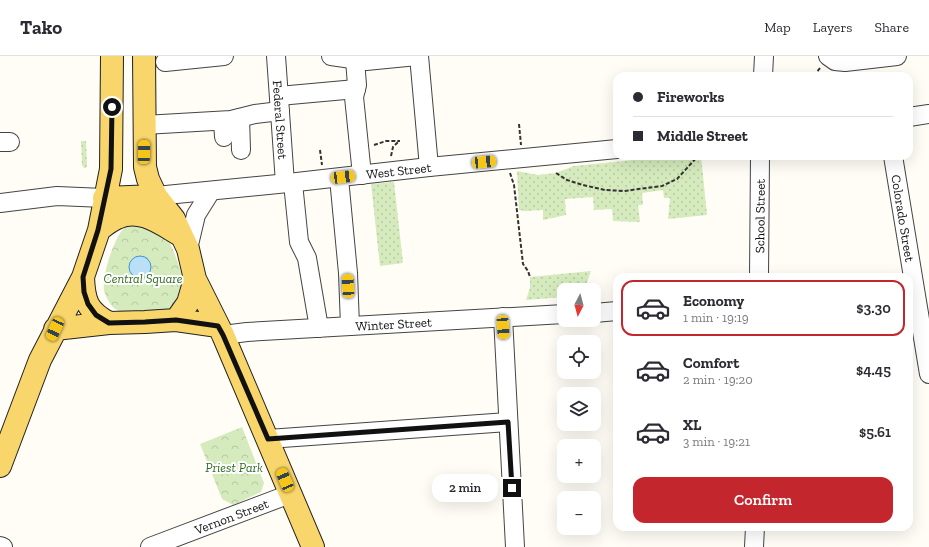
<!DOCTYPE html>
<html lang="en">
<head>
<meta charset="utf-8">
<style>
	body { margin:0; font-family:"Zilla Slab",serif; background:#f2f2f3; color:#2b2b33; height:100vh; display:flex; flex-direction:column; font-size:15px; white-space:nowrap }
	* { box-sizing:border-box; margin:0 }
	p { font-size:13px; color:#7c7c81 }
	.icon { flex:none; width:22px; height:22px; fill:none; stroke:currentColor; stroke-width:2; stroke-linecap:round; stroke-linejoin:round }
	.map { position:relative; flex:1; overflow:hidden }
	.sheet { position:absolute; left:613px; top:217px; width:300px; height:258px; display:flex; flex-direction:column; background:#fff; border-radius:12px; box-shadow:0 4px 16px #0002 }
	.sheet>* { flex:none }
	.top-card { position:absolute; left:613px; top:16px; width:300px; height:88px; border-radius:12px; box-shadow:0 4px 16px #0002; display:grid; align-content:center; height:88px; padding:0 20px; background:#fff }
	.needle { width:26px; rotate:186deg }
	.tools { position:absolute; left:557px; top:227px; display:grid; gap:8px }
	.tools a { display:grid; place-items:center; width:44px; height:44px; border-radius:8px; background:#fff; box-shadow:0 4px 16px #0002; font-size:20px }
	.end { position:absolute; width:18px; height:18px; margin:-9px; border:5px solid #111; background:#fff; box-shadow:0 0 0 2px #fff }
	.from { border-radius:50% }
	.bubble { position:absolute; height:28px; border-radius:12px; background:#fff; box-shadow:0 4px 16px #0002; font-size:13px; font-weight:600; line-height:28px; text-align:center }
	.car { position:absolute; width:12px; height:24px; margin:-12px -6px; border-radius:5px; box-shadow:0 0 3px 1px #0007; background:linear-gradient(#f5c518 24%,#345 0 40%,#f5c518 0 76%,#345 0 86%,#f5c518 0) }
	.top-card b { display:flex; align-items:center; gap:14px; height:38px; font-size:15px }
	.top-card b+b { border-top:1px solid #e1e1e2 }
	.top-card i { width:10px; height:10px; background:#2b2b33 }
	ul { padding:7px 0 0; list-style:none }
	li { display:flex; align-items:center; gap:12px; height:56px; margin:0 8px 6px; padding:0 12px; border:2px solid transparent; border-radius:12px }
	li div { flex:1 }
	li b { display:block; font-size:15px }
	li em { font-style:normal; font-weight:600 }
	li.on { border-color:#c4262e }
	li>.icon { width:36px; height:36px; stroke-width:1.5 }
	.button { display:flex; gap:8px; margin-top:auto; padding:8px 20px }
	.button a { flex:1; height:46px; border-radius:12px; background:#c4262e; color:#fff; font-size:16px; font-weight:600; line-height:46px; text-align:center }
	header { display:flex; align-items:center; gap:24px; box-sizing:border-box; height:56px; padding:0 20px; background:#fff; border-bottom:1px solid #e1e1e2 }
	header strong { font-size:19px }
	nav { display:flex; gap:22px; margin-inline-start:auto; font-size:14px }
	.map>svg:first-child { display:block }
	.grass { fill:url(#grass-dots) }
	.park { fill:url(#park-crowns) }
	.water { fill:#b9e0f7; stroke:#3f96cf }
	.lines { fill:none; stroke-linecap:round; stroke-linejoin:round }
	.minor-casing { stroke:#444; stroke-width:20 }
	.major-casing { stroke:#222; stroke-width:24 }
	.path { stroke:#333; stroke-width:2; stroke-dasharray:4 2; stroke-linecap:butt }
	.minor { stroke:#fff; stroke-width:18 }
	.major { stroke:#f9d66b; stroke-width:22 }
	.route { stroke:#111; stroke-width:5 }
	.labels { text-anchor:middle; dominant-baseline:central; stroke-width:4; stroke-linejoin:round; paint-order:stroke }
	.street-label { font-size:13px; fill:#111; stroke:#fff }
	.park-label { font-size:13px; font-style:italic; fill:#2f6b1f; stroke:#fff }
</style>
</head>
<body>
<header>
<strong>Tako</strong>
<nav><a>Map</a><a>Layers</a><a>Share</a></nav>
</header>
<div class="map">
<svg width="929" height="491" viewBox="0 0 929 491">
	<defs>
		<pattern id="grass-dots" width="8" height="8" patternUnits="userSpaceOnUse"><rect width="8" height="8" fill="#d5ebbd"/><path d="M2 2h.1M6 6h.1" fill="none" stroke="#b6c8a1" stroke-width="1.8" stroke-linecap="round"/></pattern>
		<pattern id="park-crowns" width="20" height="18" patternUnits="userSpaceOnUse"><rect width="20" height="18" fill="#d5ebbd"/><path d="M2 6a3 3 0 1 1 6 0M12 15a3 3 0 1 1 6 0" fill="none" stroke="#b6c8a1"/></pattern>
	</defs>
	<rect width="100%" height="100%" fill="#fffdf5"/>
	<path class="grass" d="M81,85h5l1,24 -1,3h-2l-2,-3z
		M674,100h27l6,59 -39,4 2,-21h-6l-1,-8 -21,3 1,12h-5l2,17 -27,-1 -1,-12 -18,1 -1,-13 -28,2 1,16 -23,5v-10l-18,1 -6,-1 -2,-39 21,4 18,-2 18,-7z
		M394,126l9,81 -23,3 -9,-82z
		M591,215l-5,14v5h-22v7l-38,3 4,-12v-11z"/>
	<path class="park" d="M133,166l35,16c5,12 17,39 15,51 -2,7 -6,15 -8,21 -15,1 -47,5 -58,0 -6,-3 -12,-14 -13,-20 -2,-15 10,-53 21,-63 2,-2 5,-4 8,-5z
		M242,371l22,56 -3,9 -28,13 -11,-6 -22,-55z"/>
	<path class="water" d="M129 211a11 11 0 1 1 22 0a11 11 0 1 1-22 0Z"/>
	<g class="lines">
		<g class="minor-casing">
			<g id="minor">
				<path id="s1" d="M276,0l9,127"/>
				<path d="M331,0l35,5 51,-5"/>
				<path d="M419,0l10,111"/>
				<path d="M828,0l7,5 10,1 52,-6"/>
				<path d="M355,4l2,25 -3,12 8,78"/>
				<path d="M165,6l59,-6"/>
				<path d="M763,20l1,-20"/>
				<path d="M279,40l77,-7"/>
				<path d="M909,61l20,-3"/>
				<path d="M240,62l1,32"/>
				<path d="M223,65l1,16"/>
				<path d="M144,69l87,-5 24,-6 25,-3"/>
				<path d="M0,86h10"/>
				<path id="s2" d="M893,100l36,218"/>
				<path d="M339,122l9,95 2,53"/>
				<path d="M293,127l6,59 8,16 12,70"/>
				<path id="s3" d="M156,140l132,-13 141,-16 188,-18"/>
				<path d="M0,147l57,-7 47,2"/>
				<path d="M188,193l8,-34 15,-24"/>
				<path id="s4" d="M759,221l1,-121"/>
				<path d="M594,257l23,-2"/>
				<path d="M503,261l12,230"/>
				<path id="s5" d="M223,279l24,-3 317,-18"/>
				<path d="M268,383l240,-17"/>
				<path d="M0,490l3,1"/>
				<path id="s6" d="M150,491l140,-53"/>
				<path d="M754,491l1,-20"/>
			</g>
		</g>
		<g class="major-casing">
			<path id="major" d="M144,0l1,111 3,12 8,17 18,23 14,30 7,30 28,56 90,212
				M104,142l52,-2
				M99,174c5,-4 11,-9 18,-12 23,-11 44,6 63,17
				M83,221c1,24 4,34 26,46
				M176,264l12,-17 7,-24
				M55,273l54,-6 36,-1 31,-2 42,6
				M0,410l40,-106 43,-83 16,-47 12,-61 1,-113"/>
		</g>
		<path class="path" d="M814,20l6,-8
			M519,68l2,21
			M374,89l12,-4h14
			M320,94l2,15
			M391,100l2,-9 6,-6
			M510,117l4,12 9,79 5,7 2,6
			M556,117l11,7 16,5 22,5 19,1 38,-5 15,-7 21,-23"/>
		<use href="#minor" class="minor"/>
		<use href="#major" class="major"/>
	</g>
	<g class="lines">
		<path class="route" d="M112,51l-1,62 -13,61 -15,47 1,15 4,12 8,11 13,8 36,-1 31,-2 42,6 5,9 45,104 240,-17 4,66"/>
	</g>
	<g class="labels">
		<g class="street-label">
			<text stroke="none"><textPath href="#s1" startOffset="64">Federal Street</textPath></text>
			<text stroke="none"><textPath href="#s3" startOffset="244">West Street</textPath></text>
			<text stroke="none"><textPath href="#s4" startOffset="61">School Street</textPath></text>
			<text stroke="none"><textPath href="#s2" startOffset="63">Colorado Street</textPath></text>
			<text stroke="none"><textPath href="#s5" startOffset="171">Winter Street</textPath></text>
			<text stroke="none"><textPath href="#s6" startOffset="87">Vernon Street</textPath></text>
		</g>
		<g class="park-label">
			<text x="143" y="222">Central Square</text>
			<text x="234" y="411">Priest Park</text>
		</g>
	</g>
</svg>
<div class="tools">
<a><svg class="needle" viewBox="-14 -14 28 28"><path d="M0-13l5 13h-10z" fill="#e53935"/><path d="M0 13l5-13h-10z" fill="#7c7c81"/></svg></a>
<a><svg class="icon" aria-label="locate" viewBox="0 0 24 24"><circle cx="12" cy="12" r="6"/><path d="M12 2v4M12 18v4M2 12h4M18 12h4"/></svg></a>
<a><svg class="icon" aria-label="layers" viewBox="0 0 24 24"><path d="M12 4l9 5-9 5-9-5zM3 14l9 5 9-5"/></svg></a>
<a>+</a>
<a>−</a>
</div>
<i class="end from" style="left:112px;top:51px"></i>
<i class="end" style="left:512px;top:432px"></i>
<div class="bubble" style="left:432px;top:418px;width:66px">2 min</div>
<i class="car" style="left:144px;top:96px;rotate:1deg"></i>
<i class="car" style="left:484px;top:106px;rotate:85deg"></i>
<i class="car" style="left:343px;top:121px;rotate:83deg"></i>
<i class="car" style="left:348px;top:230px;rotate:357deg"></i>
<i class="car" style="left:503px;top:271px;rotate:176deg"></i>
<i class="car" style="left:55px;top:273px;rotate:205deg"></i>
<i class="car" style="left:285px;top:424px;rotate:337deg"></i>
<div class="top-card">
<b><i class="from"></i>Fireworks</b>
<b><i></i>Middle Street</b>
</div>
<section class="sheet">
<ul>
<li class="on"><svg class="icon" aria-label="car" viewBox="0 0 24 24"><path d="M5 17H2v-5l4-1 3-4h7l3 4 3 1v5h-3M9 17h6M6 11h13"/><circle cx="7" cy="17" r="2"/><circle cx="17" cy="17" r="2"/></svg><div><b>Economy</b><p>1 min · 19:19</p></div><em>$3.30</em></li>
<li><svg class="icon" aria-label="car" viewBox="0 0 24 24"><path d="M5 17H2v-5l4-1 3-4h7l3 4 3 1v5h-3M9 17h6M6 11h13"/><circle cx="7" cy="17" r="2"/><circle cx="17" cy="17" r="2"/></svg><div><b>Comfort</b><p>2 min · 19:20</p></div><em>$4.45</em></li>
<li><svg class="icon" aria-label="car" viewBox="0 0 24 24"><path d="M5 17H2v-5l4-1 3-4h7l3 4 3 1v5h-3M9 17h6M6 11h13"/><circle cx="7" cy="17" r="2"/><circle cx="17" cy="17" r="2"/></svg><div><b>XL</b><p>3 min · 19:21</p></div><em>$5.61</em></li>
</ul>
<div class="button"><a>Confirm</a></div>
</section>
</div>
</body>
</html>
